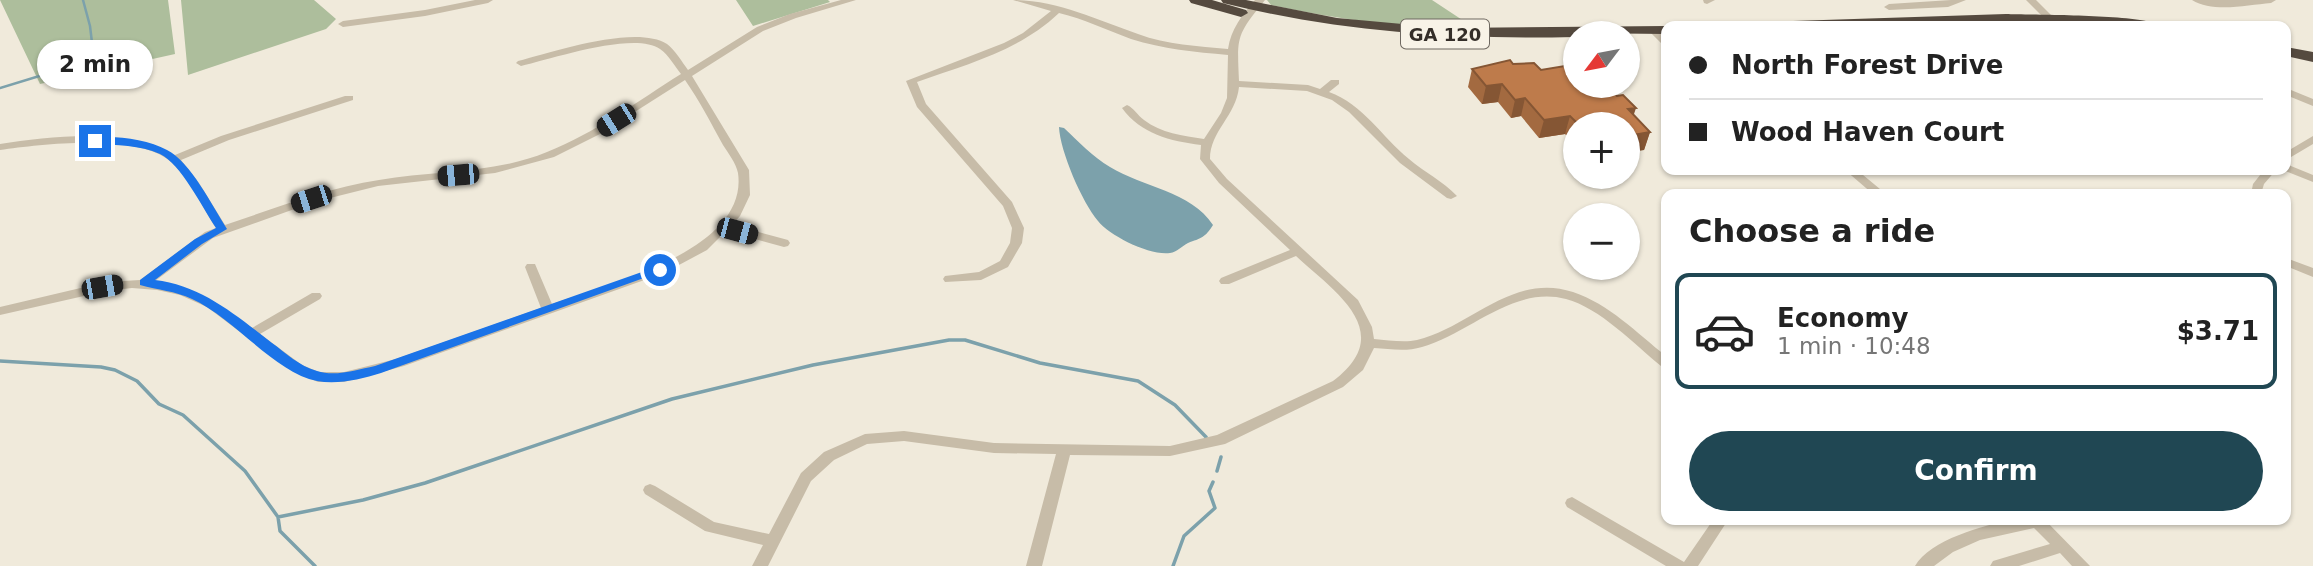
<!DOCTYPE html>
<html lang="en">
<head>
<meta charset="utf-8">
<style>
	body { margin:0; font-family:"DejaVu Sans",sans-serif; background:#f2f2f2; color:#222; height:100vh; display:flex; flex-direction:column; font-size:26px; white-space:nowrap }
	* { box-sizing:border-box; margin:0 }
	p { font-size:23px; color:#767676 }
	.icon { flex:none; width:38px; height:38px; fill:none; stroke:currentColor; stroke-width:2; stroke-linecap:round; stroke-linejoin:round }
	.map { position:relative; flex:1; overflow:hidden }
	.details { position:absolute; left:1661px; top:189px; width:630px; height:336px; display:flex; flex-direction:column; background:#fff; border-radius:14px; box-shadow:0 2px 5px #0004 }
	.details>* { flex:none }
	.guide { position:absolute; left:1661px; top:21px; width:630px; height:154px; border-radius:14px; box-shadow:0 2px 5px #0004; display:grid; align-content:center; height:154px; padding:0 28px; background:#fff }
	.needle { width:46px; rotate:238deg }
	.tools { position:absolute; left:1563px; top:21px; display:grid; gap:14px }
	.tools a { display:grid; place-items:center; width:77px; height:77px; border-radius:50%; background:#fff; box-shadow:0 2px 5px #0004; font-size:35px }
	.end { position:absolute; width:32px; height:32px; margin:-16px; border:9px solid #1a73e8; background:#fff; box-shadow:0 0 0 4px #fff }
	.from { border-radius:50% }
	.bubble { position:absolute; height:49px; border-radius:24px; background:#fff; box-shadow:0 2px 5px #0004; font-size:23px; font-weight:700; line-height:49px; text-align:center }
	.car { position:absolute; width:21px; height:42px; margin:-21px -10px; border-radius:9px; box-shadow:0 0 5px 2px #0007; background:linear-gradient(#222 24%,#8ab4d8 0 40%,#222 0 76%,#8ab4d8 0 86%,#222 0) }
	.guide b { display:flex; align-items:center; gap:24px; height:66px; font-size:26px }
	.guide b+b { border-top:2px solid #e0e0e0 }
	.guide i { width:18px; height:18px; background:#222 }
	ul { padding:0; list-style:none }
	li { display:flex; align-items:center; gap:21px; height:116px; margin:0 14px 10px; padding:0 14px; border:4px solid transparent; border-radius:14px }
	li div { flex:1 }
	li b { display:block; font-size:26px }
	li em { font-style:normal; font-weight:700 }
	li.on { border-color:#204753 }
	li>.icon { width:63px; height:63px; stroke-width:1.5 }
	h2 { padding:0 28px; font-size:32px; line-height:84px }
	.action { display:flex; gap:14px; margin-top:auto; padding:14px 28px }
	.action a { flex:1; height:80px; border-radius:42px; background:#204753; color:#fff; font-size:28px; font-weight:700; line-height:80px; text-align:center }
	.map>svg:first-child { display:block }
	.green { fill:#adbe9c }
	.water { fill:#7ca1ab }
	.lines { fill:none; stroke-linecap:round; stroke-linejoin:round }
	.stream-far1 { stroke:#7ca1ab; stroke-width:2.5 }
	.stream { stroke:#7ca1ab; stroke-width:3.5 }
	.minor { fill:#c7bca8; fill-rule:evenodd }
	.highway { fill:#554a3f; fill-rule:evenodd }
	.wall { fill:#a36a40 }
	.shaded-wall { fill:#855634 }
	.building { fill:#be7b4b; stroke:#855634; stroke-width:2 }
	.route { fill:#1a73e8 }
	.labels { text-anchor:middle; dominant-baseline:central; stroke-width:5; stroke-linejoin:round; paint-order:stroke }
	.shield { fill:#f8f3e7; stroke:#6f6961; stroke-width:2 }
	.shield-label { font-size:18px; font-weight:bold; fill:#342e28 }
</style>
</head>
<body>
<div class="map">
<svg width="2313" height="566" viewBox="0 0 2313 566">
	<rect width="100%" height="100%" fill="#f0eadb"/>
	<path class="green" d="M0,0h168l7,54 -135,30z
		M181,0h133l22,19 -10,10 -138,46z
		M736,0h92l2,2 -77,24z
		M1267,0h165l47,31c-71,-3 -140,-11 -208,-26z"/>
	<path class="water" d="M1059,127l5,1c14,13 29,29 46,39 32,20 81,24 103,58 -8,13 -12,13 -25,18 -6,3 -11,9 -18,10 -20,3 -60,-17 -72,-32 -16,-19 -38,-70 -39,-94z"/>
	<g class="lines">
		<path class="stream-far1" d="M0,88l59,-18 34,-19 -3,-25 -7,-26"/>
		<path class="stream" d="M0,361l101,6 14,3 22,11 22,23 24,11 62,56 33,46 2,14 35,35
			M1217,471l4,-14
			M278,517l85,-17 62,-17 247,-84 141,-34 136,-25h16l75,23 98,18 37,24 31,32
			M1173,566l11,-30 31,-28 -6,-17 4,-9"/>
		<path class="minor" d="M475,0h18l-5,3 -63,13 -82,11 -5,-3 5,-3 82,-11z
			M841,0h15l-60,18 -33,13 -71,45 57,94 1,25 -10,21 -8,9 56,15 2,3 -2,3 -4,1 -58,-16 -19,19 -43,23 -260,93 -60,16h-26l-26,-11 -85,-64 -27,-12 -23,-5 -25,-2 -26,3 -106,24v-8l106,-25 34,-2 65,-48 11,-4c-14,-21 -26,-50 -46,-67 -34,-28 -128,-17 -170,-11v-6c53,-8 127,-17 175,11l46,-19 124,-40h8v4l-124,40 -48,20 18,23 26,42c51,-17 101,-37 154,-45 56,-10 115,-6 168,-28 48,-19 91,-51 134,-78 -6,-7 -13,-20 -21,-25 -26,-18 -108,10 -139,17l-5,-3 2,-2c35,-9 118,-37 149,-17 8,6 15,18 21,26l69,-43 33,-13zM685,80c14,20 26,43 38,65 5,8 13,18 15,28 11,77 -131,112 -186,131l-17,-40h-8l-2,3 16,41 -145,51 -52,13h-25l-17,-7 -42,-31 60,-35 2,-3 -2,-3h-8l-60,35c-33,-24 -56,-40 -97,-47l58,-43 101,-36 64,-16 117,-13 59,-16 46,-23z
			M1013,0c44,0 84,20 125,34 29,11 60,12 90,15 3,-20 14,-34 27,-49h10c-29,36 -28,36 -26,81l69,4 12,4 11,-9h8v4l-10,8c34,12 53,45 80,67 15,13 34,22 48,37l-6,3 -4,-1 -47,-35 -51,-51 -17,-12 -25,-9 -68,-4c-3,29 -29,44 -29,72l17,20 131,121 14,27 2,12c14,1 30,4 43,1 54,-13 96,-68 156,-48 36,12 64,41 93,64v12l-5,-2c-27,-22 -61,-58 -95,-67 -53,-14 -97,35 -144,48 -16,5 -32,2 -48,1l-11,22 -20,17 -118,57 -55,12 -100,-1 -28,111h-16l30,-112 -62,-1 -90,-12 -37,3 -33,16 -23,21 -43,85h-16l11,-21 -58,-14 -60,-37 -2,-4 2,-4 5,-2 5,2 59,36 55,12 32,-61 23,-21 41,-18 39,-3 90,12 176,3 47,-11 116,-54c65,-49 2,-89 -37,-125l-67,28h-8l-2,-3 2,-3 69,-28 -71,-67 -19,-24 1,-14c-31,-4 -60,-11 -79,-37l5,-3c7,3 10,10 17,15 17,13 39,16 60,19l17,-26 6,-15 1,-43c-33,-3 -65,-6 -97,-16 -24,-9 -47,-20 -72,-26 -40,38 -92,51 -142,69l9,22 86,98 12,26 -2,15 -14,24 -27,13 -36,2 -2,-3 2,-3 34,-4 21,-11 10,-18 2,-15 -9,-22 -86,-99 -11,-26 98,-38 19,-10 28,-22z
			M1703,0h12l-8,4 -3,-1z
			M1951,0h15l-18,7 -59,3 -5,-3 5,-3z
			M2026,0h10l26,26h-10z
			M2192,0h84l-5,3c-24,2 -58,10 -79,-3z
			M1653,27l13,11v8l-3,-1 -15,-15z
			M2286,88l27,11v7l-27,-11z
			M2313,136v8l-27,16v-8z
			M2286,164l27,11v7l-30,-12h3z
			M1845,170h12l29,24h-13z
			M2264,170h12l-12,14 -3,10h-10l2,-10z
			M2286,258l27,10v9l-27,-11z
			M1572,497l112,65 29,-42h15l-30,46h-32l-99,-59 -2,-4 2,-4z
			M2011,520h34l45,46h-18l-12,-13 -41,13h-29l3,-5 57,-17 -16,-16 -54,12 -27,12 -19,14h-19c15,-26 69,-41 96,-46z"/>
		<path class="highway" d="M1189,0h23l34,10 2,3 -7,4 -50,-14z
			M1221,0h25l91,18 109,10 220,-2h3h-3v8l-91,-1v4c-120,3 -236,-5 -352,-34z
			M2006,14c25,1 141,0 154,12l-154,-3 -251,3 7,-4z
			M2286,47l27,5v10l-27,-6z"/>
	</g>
	<path class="wall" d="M1513,64l28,6 93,45 16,17 -6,18 -16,-26h-53v21l-10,-11 -26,4 -18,-22 -10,2 -13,-16 -16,2 -14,-17 4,-18z"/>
	<path class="shaded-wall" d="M1502,84l-4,18 -16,2 4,-18z
		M1525,98l-4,18 -10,2 4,-18z
		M1636,108l-6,18 -2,-17z
		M1570,116l-5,18 -26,4 5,-18z
		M1650,132l-6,18 -16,3v-17z"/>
	<path class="building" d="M1510,60l3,4 21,-1 7,7 30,-5 4,2v19h31l11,10 6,-1 13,13 -8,1 22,23 -22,4v-12h-50l-8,-8 -26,4 -19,-22 -10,2 -13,-16 -16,2 -14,-17z"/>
	<path class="route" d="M91,138c22,-3 56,1 76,12 23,11 46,57 60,79l-25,15 -47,36c46,5 82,36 117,63 14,10 27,23 45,28 18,6 39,-1 58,-5l281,-99 4,-1 6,4 -285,103c-20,6 -43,12 -64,8 -42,-8 -83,-63 -125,-82 -17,-8 -34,-9 -52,-14v-5l55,-41 21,-11c-14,-21 -35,-64 -56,-74 -20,-9 -44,-9 -65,-10l-5,-3z"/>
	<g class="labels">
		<rect class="shield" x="1401" y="19.5" width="88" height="29" rx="5"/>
		<g class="shield-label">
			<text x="1445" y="34">GA 120</text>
		</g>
	</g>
</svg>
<div class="tools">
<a><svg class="needle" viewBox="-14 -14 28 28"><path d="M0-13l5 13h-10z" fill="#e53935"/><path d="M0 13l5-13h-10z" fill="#767676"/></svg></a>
<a>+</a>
<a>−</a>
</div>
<i class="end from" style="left:660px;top:270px"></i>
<i class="end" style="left:95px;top:141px"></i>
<div class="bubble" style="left:37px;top:40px;width:116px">2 min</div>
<i class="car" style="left:616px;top:120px;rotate:238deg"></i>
<i class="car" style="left:458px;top:175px;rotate:265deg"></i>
<i class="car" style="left:311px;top:199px;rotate:252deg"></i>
<i class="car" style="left:737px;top:231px;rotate:105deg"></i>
<i class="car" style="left:102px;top:287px;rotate:80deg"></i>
<div class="guide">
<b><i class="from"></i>North Forest Drive</b>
<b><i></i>Wood Haven Court</b>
</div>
<section class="details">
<h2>Choose a ride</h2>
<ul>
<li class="on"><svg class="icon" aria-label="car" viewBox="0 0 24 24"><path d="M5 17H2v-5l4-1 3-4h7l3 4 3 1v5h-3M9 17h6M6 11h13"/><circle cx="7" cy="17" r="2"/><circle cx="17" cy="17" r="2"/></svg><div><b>Economy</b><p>1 min · 10:48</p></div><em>$3.71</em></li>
</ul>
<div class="action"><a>Confirm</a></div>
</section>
</div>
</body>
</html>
